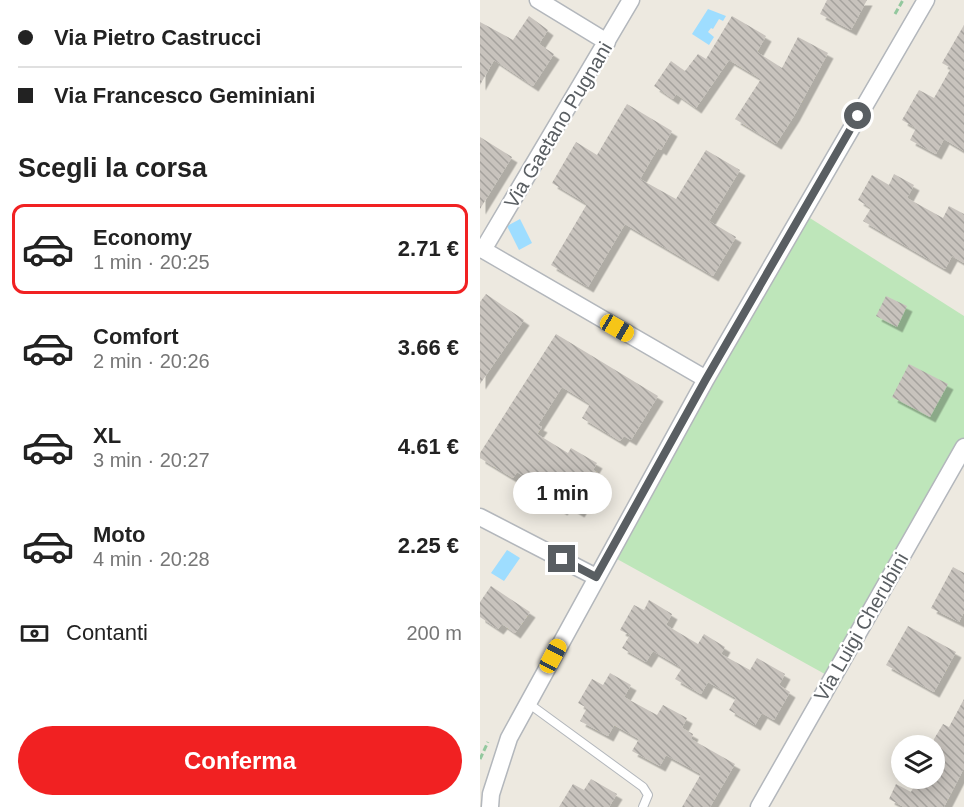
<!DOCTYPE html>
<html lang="it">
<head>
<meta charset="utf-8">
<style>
	body { margin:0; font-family:Helvetica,sans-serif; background:#f2f2f2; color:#222; height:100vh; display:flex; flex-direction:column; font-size:22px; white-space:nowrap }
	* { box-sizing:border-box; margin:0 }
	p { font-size:20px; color:#767676 }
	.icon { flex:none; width:33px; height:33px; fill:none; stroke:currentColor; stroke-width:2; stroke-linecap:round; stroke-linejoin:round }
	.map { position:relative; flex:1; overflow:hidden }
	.details { display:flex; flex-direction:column; background:#fff; width:480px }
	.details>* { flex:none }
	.hud { display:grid; align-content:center; height:132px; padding:0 18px; background:#fff }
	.controls { position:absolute; left:411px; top:735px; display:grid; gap:12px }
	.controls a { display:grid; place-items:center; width:54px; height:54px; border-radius:50%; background:#fff; box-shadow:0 3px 15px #0003; font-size:30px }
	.end { position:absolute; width:27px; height:27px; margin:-14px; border:8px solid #595e62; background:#fff; box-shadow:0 0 0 3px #fff }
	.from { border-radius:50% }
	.bubble { position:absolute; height:42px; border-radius:21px; background:#fff; box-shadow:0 3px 15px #0003; font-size:20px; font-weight:600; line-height:42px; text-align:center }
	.car { position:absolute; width:18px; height:36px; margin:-18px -9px; border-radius:8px; box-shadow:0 0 4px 2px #0007; background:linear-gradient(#f5c518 24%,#345 0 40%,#f5c518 0 76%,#345 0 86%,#f5c518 0) }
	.hud b { display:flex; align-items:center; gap:21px; height:57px; font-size:22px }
	.hud b+b { border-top:2px solid #e0e0e0 }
	.hud i { width:15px; height:15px; background:#222 }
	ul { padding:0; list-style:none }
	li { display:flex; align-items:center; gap:18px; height:90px; margin:0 12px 9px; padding:0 6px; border:3px solid transparent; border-radius:12px }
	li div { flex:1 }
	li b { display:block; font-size:22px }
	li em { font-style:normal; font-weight:600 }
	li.active { border-color:#f12122 }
	li>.icon { width:54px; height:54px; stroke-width:1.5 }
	h2 { padding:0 18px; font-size:27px; line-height:72px }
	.pay { display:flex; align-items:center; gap:15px; height:66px; padding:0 18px; font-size:22px }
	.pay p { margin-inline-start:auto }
	.button { display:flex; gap:12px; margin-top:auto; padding:12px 18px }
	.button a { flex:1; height:69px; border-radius:36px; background:#f12122; color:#fff; font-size:24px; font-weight:600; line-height:69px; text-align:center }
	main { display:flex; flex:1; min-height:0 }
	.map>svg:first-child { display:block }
	.green { fill:#bee6ba }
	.water { fill:#9eddff }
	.building { fill:url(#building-back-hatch); filter:url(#shadow) }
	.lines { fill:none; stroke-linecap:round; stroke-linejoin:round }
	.service-casing { stroke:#b3b7bc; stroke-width:10 }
	.minor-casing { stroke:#b3b7bc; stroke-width:19 }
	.path { stroke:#93c89e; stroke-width:3; stroke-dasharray:6 3; stroke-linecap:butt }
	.service { stroke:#fff; stroke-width:8 }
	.minor { stroke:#fff; stroke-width:16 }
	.route { stroke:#595e62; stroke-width:8 }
	.labels { text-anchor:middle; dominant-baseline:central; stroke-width:4.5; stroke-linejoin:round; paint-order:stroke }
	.street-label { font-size:20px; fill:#595e62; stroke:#fff }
</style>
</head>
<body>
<main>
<section class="details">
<div class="hud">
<b><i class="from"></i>Via Pietro Castrucci</b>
<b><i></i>Via Francesco Geminiani</b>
</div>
<h2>Scegli la corsa</h2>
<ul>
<li class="active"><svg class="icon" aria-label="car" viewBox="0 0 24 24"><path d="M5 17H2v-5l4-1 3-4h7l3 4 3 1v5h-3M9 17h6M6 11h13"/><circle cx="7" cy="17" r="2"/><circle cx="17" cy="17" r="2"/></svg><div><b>Economy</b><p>1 min · 20:25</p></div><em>2.71 €</em></li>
<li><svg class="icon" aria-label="car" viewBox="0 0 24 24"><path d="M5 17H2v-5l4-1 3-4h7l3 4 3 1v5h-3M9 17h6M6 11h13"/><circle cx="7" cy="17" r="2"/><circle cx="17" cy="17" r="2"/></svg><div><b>Comfort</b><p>2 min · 20:26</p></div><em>3.66 €</em></li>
<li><svg class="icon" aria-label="car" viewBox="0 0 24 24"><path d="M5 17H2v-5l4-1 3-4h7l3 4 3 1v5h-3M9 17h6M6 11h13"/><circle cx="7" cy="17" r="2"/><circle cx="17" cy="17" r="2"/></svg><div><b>XL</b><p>3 min · 20:27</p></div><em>4.61 €</em></li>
<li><svg class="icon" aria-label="car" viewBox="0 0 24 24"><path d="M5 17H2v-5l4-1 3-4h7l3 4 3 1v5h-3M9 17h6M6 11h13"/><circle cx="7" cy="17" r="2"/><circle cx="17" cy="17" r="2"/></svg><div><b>Moto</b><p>4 min · 20:28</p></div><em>2.25 €</em></li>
</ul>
<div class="pay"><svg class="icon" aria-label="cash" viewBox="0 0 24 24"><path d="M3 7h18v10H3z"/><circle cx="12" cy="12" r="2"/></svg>Contanti<p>200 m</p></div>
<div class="button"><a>Conferma</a></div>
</section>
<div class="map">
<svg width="484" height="807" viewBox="0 0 484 807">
	<defs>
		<pattern id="building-back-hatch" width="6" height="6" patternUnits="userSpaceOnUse" patternTransform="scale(1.5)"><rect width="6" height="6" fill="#c8c3bd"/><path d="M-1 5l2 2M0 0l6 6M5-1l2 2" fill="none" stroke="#a5a29d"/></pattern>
		<filter id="shadow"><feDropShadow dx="5.5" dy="5.5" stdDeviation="0" flood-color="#0004"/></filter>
	</defs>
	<rect width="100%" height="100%" fill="#ede9e0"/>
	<path class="green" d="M322,213l162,103v131l-132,231 -224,-124z"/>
	<path class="water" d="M228,9l18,7 -3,5 -4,-2 -6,10 -2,-1 -3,4 6,5 -5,8 -17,-11z
		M40,219l12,24 -13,7 -12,-24z
		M27,550l13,8 -16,23 -13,-8z"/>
	<path class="building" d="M347,0h40l-16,30 -31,-16z
		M49,16l19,14 -9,14 15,10 -21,32 -39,-26 -14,25v-63l33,18z
		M252,16l34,20 -9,16 25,16 16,-31 30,16 -34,63 -18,28 -41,-25 26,-40 -32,-19 -33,48 -20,-14 -3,5 -19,-13 17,-25 14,10 13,-17 8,5z
		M484,25v126l-20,-12 -8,15 -26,-14 6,-12 -14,-8 17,-30 15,8 17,-30 -9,-5z
		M147,104l45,27 -11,19 -3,-2 -18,31 36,20 30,-49 34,20 -31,51 27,16 -23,39 -88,-52 -37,63 -37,-22 36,-61 -35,-21 24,-41 21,13z
		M0,137l32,20 -32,52z
		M414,174l20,11 -7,13 36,20 6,-12 15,8v49l-12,-7 -7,13 -82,-48 8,-13 -13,-8 14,-25 17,10z
		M6,294l38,26 -44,64v-82z
		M406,296l21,10 -10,21 -21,-11z
		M76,334l102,62 -27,44 -7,-4 -4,5 -38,-23 8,-14 -28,-17 -24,38 4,2 -5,7 31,19 3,-5 26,15 -4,7 8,5 -22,37 -14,-8 -3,6 -20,-12 5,-8 -30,-18 -4,6 -33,-20v-5z
		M429,364l39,20 -18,33 -38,-20z
		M473,567l11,6v39l-5,10 -28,-14z
		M11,586l39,26 -15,21 -13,-9 -4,5 -18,-12v-15z
		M169,600l23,14 -6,11 32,19 6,-10 21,13 -4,7 29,16 7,-12 28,16 -6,11 11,7 -16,28 -12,-7 -7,12 -26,-15 7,-12 -28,-16 -7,12 -26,-15 7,-11 -29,-17 -7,11 -24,-14 8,-13 -10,-5 14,-25 10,5z
		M428,626l48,26 -22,40 -48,-27z
		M130,673l21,12 -7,12 33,18 6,-10 24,13 -5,10 11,6 -2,5 44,25 -25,43h-28l19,-33 -35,-19 -6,11 -28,-15 7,-12 -25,-14 -6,11 -28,-15 7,-13 -9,-5 14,-24 11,6z
		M484,699v69l-20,39h-40l-15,-8 7,-15 15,8 7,-14h16v-39l9,-15 6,3z
		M111,779l26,15 -8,13h-50l14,-23 11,6z"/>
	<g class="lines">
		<g class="service-casing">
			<path id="service" d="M48,703l115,84 5,8 -5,12"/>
		</g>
		<g class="minor-casing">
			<path id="minor" d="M58,0l69,42
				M0,248l226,131
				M3,250l148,-250
				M0,517l116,60
				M10,807l1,-13 18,-56 197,-359 220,-379
				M279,807l205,-360"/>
		</g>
		<path class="path" d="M415,14l8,-14
			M0,759l8,-17"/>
		<use href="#service" class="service"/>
		<use href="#minor" class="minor"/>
	</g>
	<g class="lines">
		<path class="route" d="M82,559l34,18 110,-198 152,-263"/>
	</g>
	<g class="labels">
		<g class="street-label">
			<text transform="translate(78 125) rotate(-59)">Via Gaetano Pugnani</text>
			<text transform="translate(381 627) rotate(-60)">Via Luigi Cherubini</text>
		</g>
	</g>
</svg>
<div class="controls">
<a><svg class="icon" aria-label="layers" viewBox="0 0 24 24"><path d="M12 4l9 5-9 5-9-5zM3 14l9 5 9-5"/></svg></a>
</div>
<i class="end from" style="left:378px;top:116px"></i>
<i class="end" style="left:82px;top:559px"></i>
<div class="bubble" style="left:33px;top:472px;width:99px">1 min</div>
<i class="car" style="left:137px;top:328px;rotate:120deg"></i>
<i class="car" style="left:73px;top:656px;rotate:28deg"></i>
</div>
</main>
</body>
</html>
